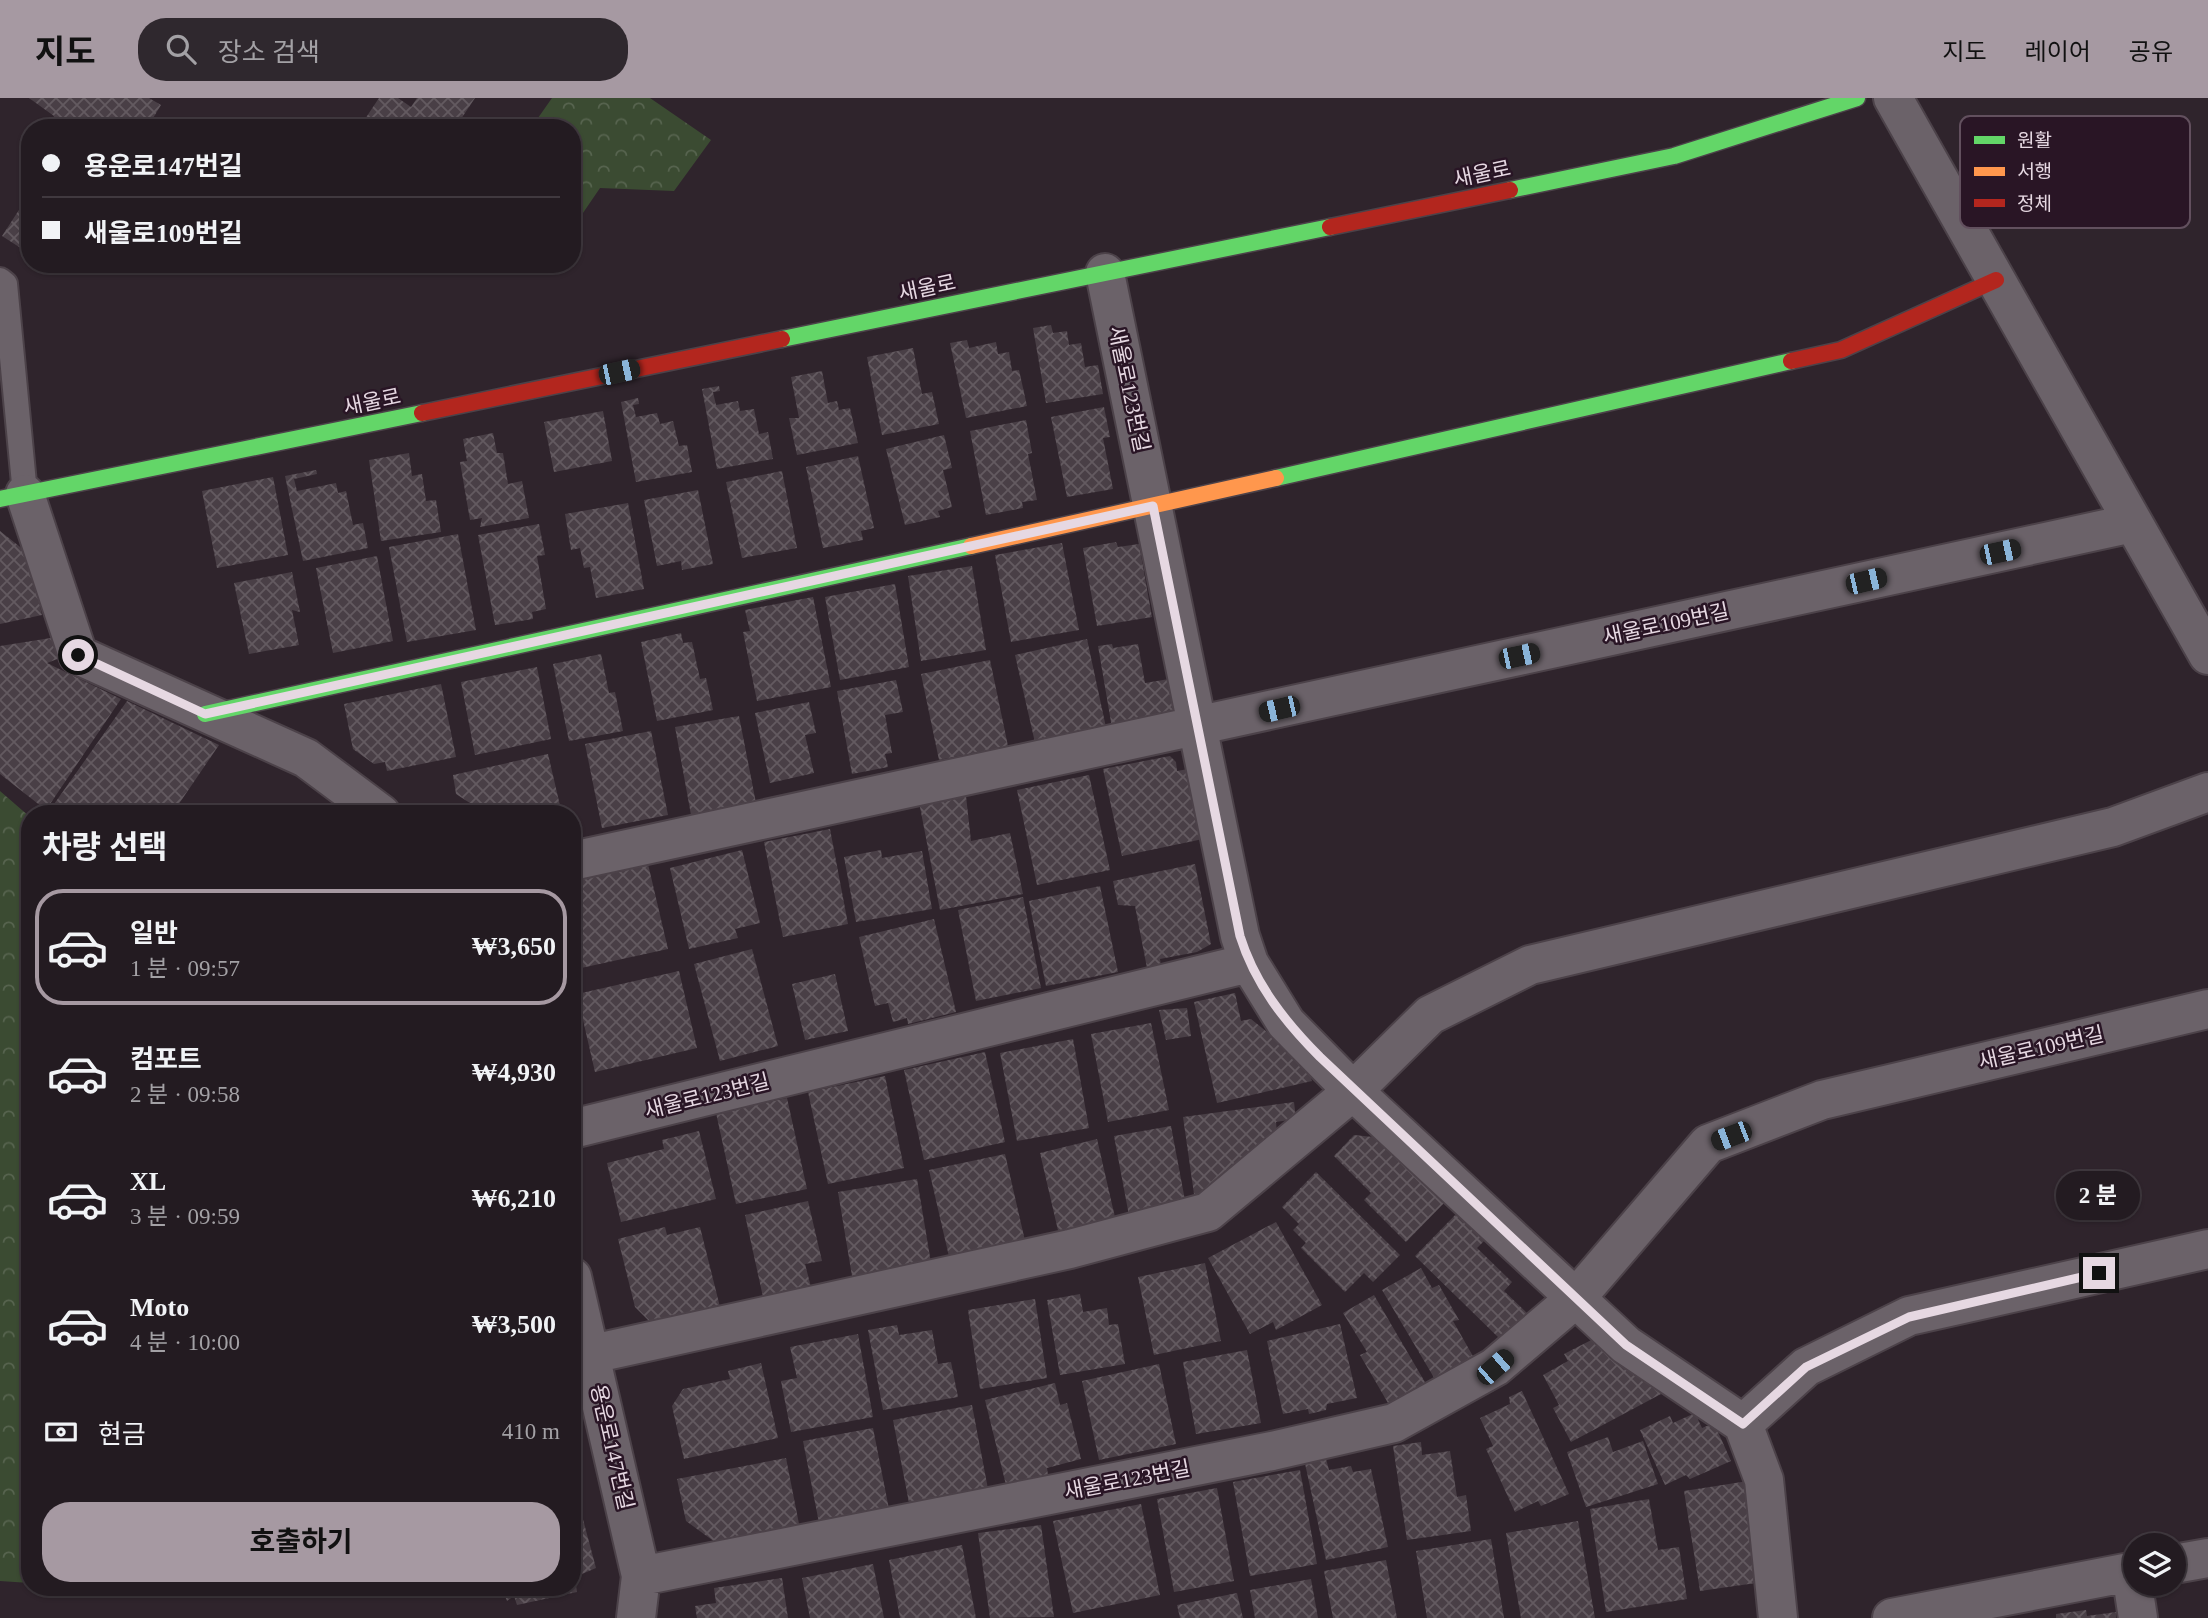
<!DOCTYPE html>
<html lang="ko">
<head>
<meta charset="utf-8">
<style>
	body { margin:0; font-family:"Times New Roman","Noto Sans KR",serif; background:#2f282e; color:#f1f3f6; height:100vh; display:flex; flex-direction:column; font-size:26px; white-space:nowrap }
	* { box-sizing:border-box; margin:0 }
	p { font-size:23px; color:#a3a1a5 }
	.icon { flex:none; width:38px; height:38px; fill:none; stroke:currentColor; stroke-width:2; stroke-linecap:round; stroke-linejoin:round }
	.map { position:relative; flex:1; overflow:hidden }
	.drawer { position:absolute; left:21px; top:707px; width:560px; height:791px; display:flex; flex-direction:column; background:#231b21; border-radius:28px; box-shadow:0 2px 5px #0004,0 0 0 2px #40393f }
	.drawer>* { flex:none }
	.top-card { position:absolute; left:21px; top:21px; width:560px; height:154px; border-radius:28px; box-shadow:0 2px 5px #0004,0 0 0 2px #40393f; display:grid; align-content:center; height:154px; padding:0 21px; background:#231b21 }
	.fabs { position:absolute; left:2123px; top:1435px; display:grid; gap:14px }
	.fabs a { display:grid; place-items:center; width:63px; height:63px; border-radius:50%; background:#231b21; box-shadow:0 2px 5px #0004,0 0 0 2px #40393f; font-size:35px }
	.end { position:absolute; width:32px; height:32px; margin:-16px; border:9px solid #e6d8e2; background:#111; box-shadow:0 0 0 4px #111 }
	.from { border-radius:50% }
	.bubble { position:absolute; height:49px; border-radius:24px; background:#231b21; box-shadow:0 2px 5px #0004,0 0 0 2px #40393f; font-size:23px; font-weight:700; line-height:49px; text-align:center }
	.car { position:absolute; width:21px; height:42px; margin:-21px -10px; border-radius:9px; box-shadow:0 0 5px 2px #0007; background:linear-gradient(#222 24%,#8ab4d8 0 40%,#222 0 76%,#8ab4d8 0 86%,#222 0) }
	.top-card b { display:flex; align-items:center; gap:24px; height:66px; font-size:26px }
	.top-card b+b { border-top:2px solid #40393f }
	.top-card i { width:18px; height:18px; background:#f1f3f6 }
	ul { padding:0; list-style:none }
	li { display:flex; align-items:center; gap:21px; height:116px; margin:0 14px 10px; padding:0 7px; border:4px solid transparent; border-radius:28px }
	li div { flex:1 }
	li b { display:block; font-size:26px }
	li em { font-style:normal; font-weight:700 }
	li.current { border-color:#a699a2 }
	li>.icon { width:63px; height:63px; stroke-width:1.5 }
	h2 { padding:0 21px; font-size:32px; line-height:84px }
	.pay { display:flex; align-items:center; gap:18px; height:77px; padding:0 21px; font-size:26px }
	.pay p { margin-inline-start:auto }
	.button { display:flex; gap:14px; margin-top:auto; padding:14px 21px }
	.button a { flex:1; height:80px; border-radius:28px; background:#a699a2; color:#111; font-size:28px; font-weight:700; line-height:80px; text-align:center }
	header { display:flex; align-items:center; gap:42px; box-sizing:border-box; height:98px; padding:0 35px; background:#a699a2; color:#111 }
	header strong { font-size:33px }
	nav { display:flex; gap:38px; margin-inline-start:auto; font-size:24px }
	.search { width:490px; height:63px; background:#2f282e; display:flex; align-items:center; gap:18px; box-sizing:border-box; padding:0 24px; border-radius:28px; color:#a3a1a5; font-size:26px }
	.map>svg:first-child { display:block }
	.forest { fill:url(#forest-crowns) }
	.building { fill:url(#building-cross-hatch) }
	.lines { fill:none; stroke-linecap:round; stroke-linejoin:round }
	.lane-casing { stroke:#4c4249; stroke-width:28 }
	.street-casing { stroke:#4c4249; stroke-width:42 }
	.fast-casing { stroke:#4c4249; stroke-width:19 }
	.slow-casing { stroke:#4c4249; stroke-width:19 }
	.jam-casing { stroke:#4c4249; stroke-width:19 }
	.lane { stroke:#6b6269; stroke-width:24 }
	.street { stroke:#6b6269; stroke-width:38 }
	.fast { stroke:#63d668; stroke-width:16 }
	.slow { stroke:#ff974d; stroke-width:16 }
	.jam { stroke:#b3261e; stroke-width:16 }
	.route { stroke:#e6d8e2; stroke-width:9 }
	.labels { text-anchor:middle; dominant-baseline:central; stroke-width:5; stroke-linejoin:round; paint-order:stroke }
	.street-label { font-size:21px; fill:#e6d8e2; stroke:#291525 }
	.key { fill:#291525; stroke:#62505e; stroke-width:2 }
	.key-label { font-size:19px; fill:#e6d8e2 }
</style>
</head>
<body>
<header>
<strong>지도</strong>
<div class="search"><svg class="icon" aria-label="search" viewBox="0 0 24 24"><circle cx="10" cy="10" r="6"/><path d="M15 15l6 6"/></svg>장소 검색</div>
<nav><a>지도</a><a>레이어</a><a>공유</a></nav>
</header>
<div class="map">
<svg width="2208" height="1520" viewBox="0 0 2208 1520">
	<defs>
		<pattern id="forest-crowns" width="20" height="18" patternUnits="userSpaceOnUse" patternTransform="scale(1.75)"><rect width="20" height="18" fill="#3b4b32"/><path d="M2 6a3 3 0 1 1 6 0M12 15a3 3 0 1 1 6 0" fill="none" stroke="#57644f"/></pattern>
		<pattern id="building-cross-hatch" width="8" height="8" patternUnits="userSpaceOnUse" patternTransform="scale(1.75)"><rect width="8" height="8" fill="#493f46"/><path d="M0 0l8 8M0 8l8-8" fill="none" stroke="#635a60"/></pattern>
	</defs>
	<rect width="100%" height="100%" fill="#2f242c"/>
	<path class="forest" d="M552,0h98l61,42 -37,51 -74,-3 -28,41v-101h-41z
		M0,693l30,26v766l-30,-2z"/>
	<path class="building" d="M29,0h120l12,7 -14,23h-97l4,-12z
		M379,0h19l13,9 6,-9h58l-20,30h-96z
		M30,95v61l-28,-18z
		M1051,227l2,8 14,-2 2,14 12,-2 4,24 13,-2 5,29 -57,9 -13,-75z
		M967,242l2,8 27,-6 2,12 11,-2 3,19 7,-1 8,36 -61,12 -16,-75z
		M913,250l9,46 10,-2 7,32 -57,11 -15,-78z
		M822,273l6,32 9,-2 2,9 11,-2 8,35 -61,12 -8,-37h10l-8,-41z
		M719,288l1,5 -7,1 3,13 22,-4 2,10 14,-2 5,25 9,-2 5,27 -56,10 -15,-80z
		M638,300l1,6 -6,1 3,12 21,-4 3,11 13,-3 6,25 8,-1 5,27 -56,10 -15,-80z
		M1104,309l6,30 -7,1 10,51 -46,8 -16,-80z
		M603,313l9,50 -58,11 -10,-50z
		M1026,322l6,33 -4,1 9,46 -15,2 1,6 -37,7 -16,-84z
		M493,335l4,20h6l5,31 14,-3 7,37 -49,9 2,-9 -12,2 -10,-58 7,-1 -4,-22z
		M944,337l8,33 -9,2 9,37 -14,4 2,6 -35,8 -19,-76z
		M409,355l3,23 10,-2 4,27 10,-1 5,32 -60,9 -12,-81z
		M858,358l16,72 -13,3 2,9 -40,8 -17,-81z
		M316,372l1,4 -23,5 3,12 39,-8 2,10 8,-2 7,34 10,-2 5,25 -65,13 -18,-85z
		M782,373l15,77 -55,10 -16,-76z
		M273,379l15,78 -71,13 -15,-77z
		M698,392l15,74 -31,6 -1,-9 -24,5 -13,-66z
		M628,405l16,86 -48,9 -6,-31 -6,1 -4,-20 -9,2 -6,-36z
		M539,426l6,31 -8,1 9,53 -14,3 1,7 -38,6 -17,-90z
		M0,433l29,23 13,61 -42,9z
		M458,436l18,96 -69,12 -18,-95z
		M1116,444l2,5 21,-3 13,73 -55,9 -14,-78z
		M1062,445l17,87 -68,12 -16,-87z
		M377,458l16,85 -60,12 -17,-85z
		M972,468l14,84 -65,11 -13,-85z
		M292,474l8,40 -8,-2 7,35 -50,9 -15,-71z
		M895,486l14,83 -69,13 -15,-83z
		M813,499l18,90 -74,14 -14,-69 7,-1 -5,-21z
		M681,535l2,10 9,-1 8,37 6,-1 7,32 -56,11 -16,-79z
		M57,539l3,21 -13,5 74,36 -75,111 -46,-36v-128z
		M1087,541l20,93 -71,15 -21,-92z
		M1112,546l1,4 25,-4 7,39 24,-4 7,39 -64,10 -14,-82z
		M601,556l8,39 6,-1 8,39 -54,10 -16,-77z
		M990,562l18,86 -69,14 -18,-86z
		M537,569l14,72 -76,16 -14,-73z
		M896,582l7,32 -18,3 7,38 -7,1 3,13 -36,7 -15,-83z
		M441,586l15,73 -69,14 -2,-9 -11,2 -21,-15 -9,-45z
		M127,603l92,44 -47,69h-125z
		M809,604l7,31 -11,2 9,38 -44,10 -15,-70z
		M739,618l17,87 -65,12 -16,-88z
		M651,633l17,84 -66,13 -17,-84z
		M548,656l14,60h-75l-31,-20 -3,-19z
		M1170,658l6,6 1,9 11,-2 15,70 -81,17 -19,-87z
		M1089,677l21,95 -73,15 -20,-95z
		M966,698l5,45 39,-8 13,61 -83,16 -21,-108z
		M830,731l18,95 -65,13 -19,-95z
		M742,752l18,73 -25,6 3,9 -49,11 -19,-81z
		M881,752l1,8 40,-7 10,58 -76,13 -12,-65z
		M648,766l20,85 -96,21 2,-89z
		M1195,766l16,80 -14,8 -37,7 1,6 -14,3 -12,-62 -17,-1 -5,-24z
		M1100,788l18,86 -72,14 -17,-85z
		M1023,799l18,91 -65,13 -18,-91z
		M934,821l22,93 -48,12 -1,-6 -14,4 -5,-19 -13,3 -16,-69z
		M752,851l26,97 -58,15 -26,-97z
		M679,873l18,77 -102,24 -18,-78z
		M835,876l13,57 -43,9 -13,-56z
		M1235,895l6,28 10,-2 56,45 5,17 -95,22 -23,-101z
		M1187,910l4,28 -25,4 -7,-30z
		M1151,925l18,87 -61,12 -17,-88z
		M1073,941l16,89 -72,13 -17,-88z
		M985,954l20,90 -81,18 -20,-90z
		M885,978l19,92 -76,16 -20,-92z
		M787,1000l20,91 -71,15 -20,-91z
		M1294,1004l2,17 -20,3 1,11 -19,23 -19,3 2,13 -46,29 -12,-84z
		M1171,1028l16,85 -57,10 -16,-85z
		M699,1033l17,68 -95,23 -14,-59 57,-14 -2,-9z
		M1354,1037l29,3 63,63 -40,41 -42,-42 7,-7 -37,-37z
		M1097,1041l20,87 -57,13 -20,-86z
		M1005,1056l21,91 -76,16 -21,-91z
		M1316,1074l84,83 -27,27 -9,-9 -19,19 -44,-44 5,-5 -13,-13 6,-6 -17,-17z
		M917,1081l14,84 -79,13 -14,-84z
		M808,1103l14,60 -17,3 6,23 -48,10 -18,-82z
		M1461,1111l28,27 -12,12 35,34 -8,9 23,22 -26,27 -86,-84z
		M1276,1124l46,83 -46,25 -3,-8 -23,12 -42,-76z
		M665,1129l2,8 33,-8 20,80 -68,17 -17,-17 -17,-68z
		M1205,1165l16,78 -67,14 -16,-78z
		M1421,1170l11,20 7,-3 20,35 -6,1 21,37 -38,23 -54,-91z
		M1080,1196l3,18 24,-4 2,17 9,-1 7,40 -65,11 -13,-75z
		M1374,1197l55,94 -17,9 -24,5 -28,-48 7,-3 -24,-39z
		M1035,1201l12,79 -67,11 -12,-79z
		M1340,1226l17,74 -30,6 -1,6 -17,4 -1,-5 -25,5 -16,-73z
		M897,1227l2,10 33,-5 6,34 13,-2 7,35 -75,13 -15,-80z
		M858,1236l15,83 -82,15 -10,-51 16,-3 -7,-31z
		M1603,1236l23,19 13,26 10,-6 12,21 -90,48 -18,-34 6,-3 -16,-30 25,-14 -4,-7z
		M1247,1252l14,73 -65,11 -13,-72z
		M761,1265l17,75 -94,21 -12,-53 11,-17 47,-10 -2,-8z
		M1159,1266l17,80 -77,16 -17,-79z
		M1055,1285l5,22 7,-2 14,56 -34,9 1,7 -42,10 -21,-85z
		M1522,1293l47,103 -28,12 -3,-5 -23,11 -29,-63 7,-3 -13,-28 30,-14 -1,-7z
		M972,1307l16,84 -79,14 -16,-83z
		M1695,1315l7,15 12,-5 17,38 -41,18 -4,-4 -21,10 -25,-55 30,-14 3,7z
		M873,1330l16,81 -70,14 -16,-82z
		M1608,1339l5,15 30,-11 15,43 -72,23 -19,-55z
		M1421,1344l1,13 28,-4 7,46 9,-2 5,36 -64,9 -14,-94z
		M1325,1357l4,15 22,-4 2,6 18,-3 17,78 -62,13 -22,-101z
		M786,1360l14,71 -81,16 -33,-24 -9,-42z
		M1300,1372l17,94 -67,12 -17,-94z
		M1748,1383l15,101 -63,9 -16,-100z
		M573,1384l23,86 -21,9 2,15 -60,13 -3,-9 -7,5 -6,-14h71z
		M1217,1390l17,93 -60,11 -17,-93z
		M1649,1401l9,51 21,-3 8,52 -81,13 -16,-103z
		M1141,1406l19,91 -87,18 -20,-92z
		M1578,1423l17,97h-74l-15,-85z
		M1041,1427l13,92 -64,1 -12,-85z
		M1491,1441l13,79h-77l-11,-67z
		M962,1447l14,73h-76l-11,-58z
		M1386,1462l11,58h-64l-9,-47z
		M873,1466l11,54h-74l-8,-40z
		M782,1480l6,40h-91l-2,-12 21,-3 -2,-15z
		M1311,1481l7,39h-63l-5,-28z
		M1237,1495l6,25h-63l-3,-13z
		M2086,1512l1,6 29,-4v6h-60v-4z"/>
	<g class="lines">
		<g class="lane-casing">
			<path id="lane" d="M0,182l5,4 20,210"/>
		</g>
		<g class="street-casing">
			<path id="street" d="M1893,0l315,557
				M1105,175l135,663 9,27 37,60 67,68 273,254 117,79 21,56 14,138
				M25,396l53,161 228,103 75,56
				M572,763l1561,-338
				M572,1031l677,-166
				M572,1179l69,299 -5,42
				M592,1256l478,-105 138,-37 145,-121 77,-76 100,-50 583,-138 95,-35
				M1743,1326l63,-57 103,-51 299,-67
				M2174,1466l34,-6
				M2131,1474l7,46
				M641,1478l631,-125 122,-28 101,-56 81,-69 132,-154 114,-44 386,-91
				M1892,1520l243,-47"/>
		</g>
		<g class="fast-casing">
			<path id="fast" d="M1510,92l164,-34 183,-58
				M782,241l548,-112
				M1276,380l515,-117
				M0,401l422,-86
				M205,616l766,-168"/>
		</g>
		<g class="slow-casing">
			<path id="slow" d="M971,448l305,-68"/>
		</g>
		<g class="jam-casing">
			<path id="jam" d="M1330,129l180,-37
				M1791,263l50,-11 155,-70
				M422,315l360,-74"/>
		</g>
		<use href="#lane" class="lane"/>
		<use href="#street" class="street"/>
		<use href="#fast" class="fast"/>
		<use href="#slow" class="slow"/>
		<use href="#jam" class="jam"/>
	</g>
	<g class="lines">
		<path class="route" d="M78,557l127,59 948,-208 87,430c15,48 45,86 80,121l306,288 117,79 63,-57 103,-50 190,-44"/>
	</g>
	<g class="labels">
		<g class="street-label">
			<text transform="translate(1482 76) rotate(-12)">새울로</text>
			<text transform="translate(927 190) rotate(-12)">새울로</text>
			<text transform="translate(1129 291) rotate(78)">새울로123번길</text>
			<text transform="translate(372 304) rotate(-12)">새울로</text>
			<text transform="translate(1666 526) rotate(-12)">새울로109번길</text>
			<text transform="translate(2041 950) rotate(-13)">새울로109번길</text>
			<text transform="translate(707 998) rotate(-14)">새울로123번길</text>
			<text transform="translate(612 1349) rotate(77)">용운로147번길</text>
			<text transform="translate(1127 1382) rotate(-11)">새울로123번길</text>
		</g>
	</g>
	<rect x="1960" y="18" width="230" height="112" rx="10" class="key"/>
	<rect x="1974" y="38" width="31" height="8" fill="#63d668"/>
	<rect x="1974" y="69" width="31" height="9" fill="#ff974d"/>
	<rect x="1974" y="101" width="31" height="8" fill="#b3261e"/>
	<g class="key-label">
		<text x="2017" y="49">원활</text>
		<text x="2017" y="80">서행</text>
		<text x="2017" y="112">정체</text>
	</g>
</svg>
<div class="fabs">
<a><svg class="icon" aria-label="layers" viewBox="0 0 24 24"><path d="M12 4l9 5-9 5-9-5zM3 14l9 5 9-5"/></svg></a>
</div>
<i class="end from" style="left:78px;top:557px"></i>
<i class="end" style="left:2099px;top:1175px"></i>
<div class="bubble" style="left:2056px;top:1073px;width:84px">2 분</div>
<i class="car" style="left:619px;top:274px;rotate:78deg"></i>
<i class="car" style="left:2000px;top:454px;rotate:78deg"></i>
<i class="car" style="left:1866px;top:483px;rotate:77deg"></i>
<i class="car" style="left:1519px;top:558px;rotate:78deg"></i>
<i class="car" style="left:1279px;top:611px;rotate:257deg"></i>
<i class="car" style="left:1731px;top:1038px;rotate:249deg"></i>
<i class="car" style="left:1495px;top:1269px;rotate:49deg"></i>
<div class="top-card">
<b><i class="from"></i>용운로147번길</b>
<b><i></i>새울로109번길</b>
</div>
<section class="drawer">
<h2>차량 선택</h2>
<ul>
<li class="current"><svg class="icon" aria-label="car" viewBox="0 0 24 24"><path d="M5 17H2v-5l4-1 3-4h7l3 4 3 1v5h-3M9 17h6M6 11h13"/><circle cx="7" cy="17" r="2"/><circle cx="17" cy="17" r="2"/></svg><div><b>일반</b><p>1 분 · 09:57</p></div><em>₩3,650</em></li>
<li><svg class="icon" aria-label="car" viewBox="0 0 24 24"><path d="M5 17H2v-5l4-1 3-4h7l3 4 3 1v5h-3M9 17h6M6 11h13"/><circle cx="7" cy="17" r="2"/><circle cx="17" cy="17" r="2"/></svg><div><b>컴포트</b><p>2 분 · 09:58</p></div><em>₩4,930</em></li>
<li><svg class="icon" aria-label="car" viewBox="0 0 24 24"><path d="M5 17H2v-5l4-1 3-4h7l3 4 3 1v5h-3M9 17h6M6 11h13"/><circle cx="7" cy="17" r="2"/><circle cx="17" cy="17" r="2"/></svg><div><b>XL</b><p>3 분 · 09:59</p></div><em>₩6,210</em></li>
<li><svg class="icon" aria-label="car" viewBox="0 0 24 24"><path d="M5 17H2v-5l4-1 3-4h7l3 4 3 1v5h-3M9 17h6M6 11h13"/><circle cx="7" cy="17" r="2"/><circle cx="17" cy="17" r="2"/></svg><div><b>Moto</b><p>4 분 · 10:00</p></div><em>₩3,500</em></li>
</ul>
<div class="pay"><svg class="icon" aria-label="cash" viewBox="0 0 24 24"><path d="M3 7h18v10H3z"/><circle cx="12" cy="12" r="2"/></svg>현금<p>410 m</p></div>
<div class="button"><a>호출하기</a></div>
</section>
</div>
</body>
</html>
